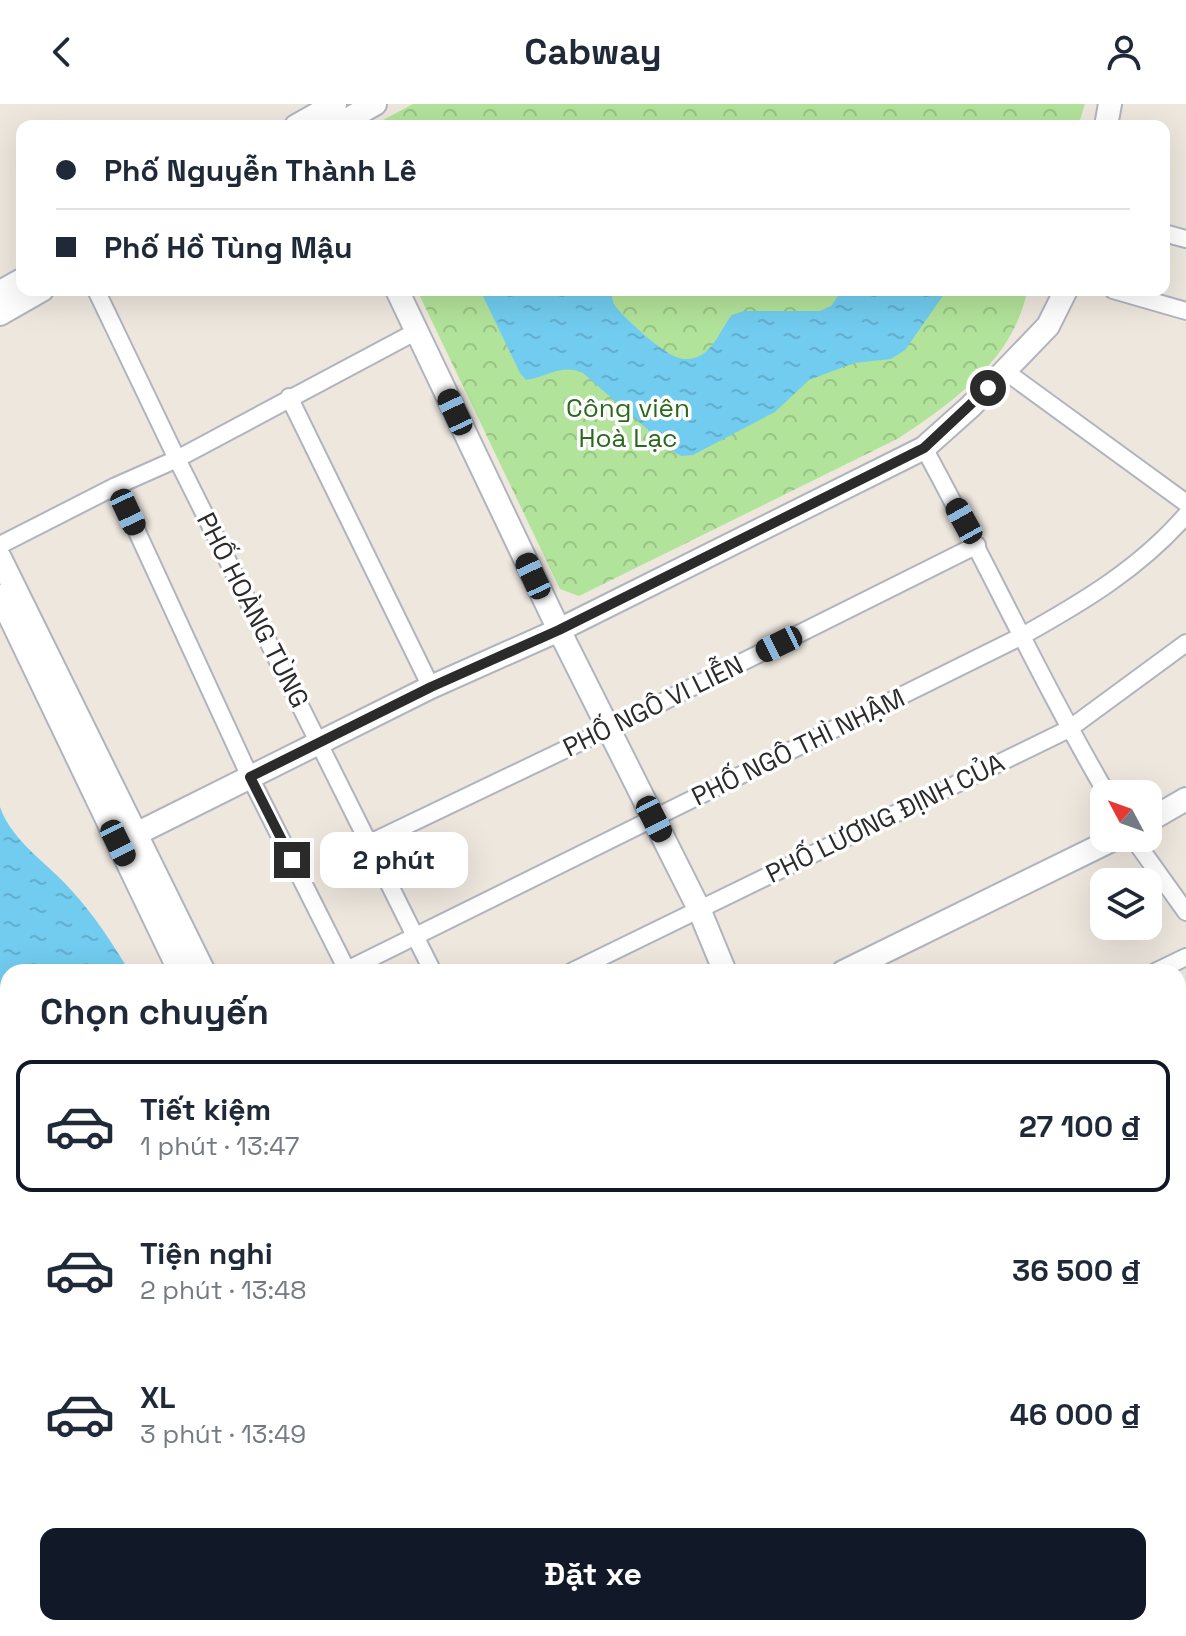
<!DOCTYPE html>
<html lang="vi">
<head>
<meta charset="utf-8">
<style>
	body { margin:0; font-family:"Space Grotesk",sans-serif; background:#f6f6f7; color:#1f2937; height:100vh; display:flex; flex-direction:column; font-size:30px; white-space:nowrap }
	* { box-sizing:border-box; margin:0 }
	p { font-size:26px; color:#747a83 }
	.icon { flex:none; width:44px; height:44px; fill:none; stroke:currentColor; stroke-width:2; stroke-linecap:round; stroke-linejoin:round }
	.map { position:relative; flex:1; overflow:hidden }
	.sheet { position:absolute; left:0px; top:860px; width:1186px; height:672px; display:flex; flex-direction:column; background:#fff; border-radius:24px 24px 0 0; box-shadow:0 8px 32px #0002 }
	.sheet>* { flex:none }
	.banner { position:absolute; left:16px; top:16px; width:1154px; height:176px; border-radius:16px; box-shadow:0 8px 32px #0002; display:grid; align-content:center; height:176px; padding:0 40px; background:#fff }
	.needle { width:52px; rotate:311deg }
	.fabs { position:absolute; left:1090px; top:676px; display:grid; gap:16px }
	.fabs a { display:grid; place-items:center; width:72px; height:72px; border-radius:16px; background:#fff; box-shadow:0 8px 32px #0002; font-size:40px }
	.end { position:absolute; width:36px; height:36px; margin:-18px; border:10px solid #2b2b2b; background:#fff; box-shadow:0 0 0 4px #fff }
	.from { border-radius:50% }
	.bubble { position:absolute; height:56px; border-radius:16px; background:#fff; box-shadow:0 8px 32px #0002; font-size:26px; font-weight:700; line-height:56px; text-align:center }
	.car { position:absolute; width:24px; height:48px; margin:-24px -12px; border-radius:10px; box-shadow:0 0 6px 2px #0007; background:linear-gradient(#222 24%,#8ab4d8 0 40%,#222 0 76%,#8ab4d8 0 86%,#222 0) }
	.banner b { display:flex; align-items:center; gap:28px; height:76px; font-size:30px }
	.banner b+b { border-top:2px solid #e0e1e3 }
	.banner i { width:20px; height:20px; background:#1f2937 }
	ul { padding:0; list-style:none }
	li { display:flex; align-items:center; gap:24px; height:132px; margin:0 16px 12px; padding:0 24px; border:4px solid transparent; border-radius:16px }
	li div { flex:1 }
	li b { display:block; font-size:30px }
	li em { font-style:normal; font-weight:700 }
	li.active { border-color:#111827 }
	li>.icon { width:72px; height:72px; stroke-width:1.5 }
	h2 { padding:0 40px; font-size:36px; line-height:96px }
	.cta { display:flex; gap:16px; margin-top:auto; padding:16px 40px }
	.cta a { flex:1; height:92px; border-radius:16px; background:#111827; color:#fff; font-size:32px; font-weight:700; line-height:92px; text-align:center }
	header { display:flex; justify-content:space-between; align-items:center; height:104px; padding:0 40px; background:#fff; font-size:36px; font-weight:700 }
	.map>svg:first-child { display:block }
	.park { fill:url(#park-crowns) }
	.water { fill:url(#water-ripples) }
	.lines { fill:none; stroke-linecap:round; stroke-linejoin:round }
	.street-casing { stroke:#b1b4bf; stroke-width:20 }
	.secondary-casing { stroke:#b1b4bf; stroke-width:26 }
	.street { stroke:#fff; stroke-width:16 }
	.secondary { stroke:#fff; stroke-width:22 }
	.route { stroke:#2b2b2b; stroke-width:10 }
	.labels { text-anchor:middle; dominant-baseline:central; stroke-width:7; stroke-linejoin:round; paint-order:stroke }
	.park-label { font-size:26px; fill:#2a691b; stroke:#fff }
	.street-label { font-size:26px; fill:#2b2b2b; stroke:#fff }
</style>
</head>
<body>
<header><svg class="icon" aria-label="back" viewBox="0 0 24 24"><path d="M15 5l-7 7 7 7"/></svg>Cabway<svg class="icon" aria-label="person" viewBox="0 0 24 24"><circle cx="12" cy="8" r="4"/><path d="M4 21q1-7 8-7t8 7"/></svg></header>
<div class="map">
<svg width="1186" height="1532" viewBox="0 0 1186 1532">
	<defs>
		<pattern id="park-crowns" width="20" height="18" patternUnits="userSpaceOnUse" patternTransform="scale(2)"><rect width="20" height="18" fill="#b2e39a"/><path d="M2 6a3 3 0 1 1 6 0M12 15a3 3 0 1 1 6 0" fill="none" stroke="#99c385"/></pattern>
		<pattern id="water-ripples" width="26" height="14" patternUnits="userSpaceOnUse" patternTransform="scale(2)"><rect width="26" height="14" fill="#71ccef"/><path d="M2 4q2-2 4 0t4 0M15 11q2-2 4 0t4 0" fill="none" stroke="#62afcd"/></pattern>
	</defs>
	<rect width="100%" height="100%" fill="#ede7de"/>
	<path class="park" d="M413,0h672l-7,22h-706z
		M417,186h611c-3,10 -6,21 -10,30 -22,52 -74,88 -119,118l-320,158 -19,-7z"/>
	<path class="water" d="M480,186h131c1,7 1,12 5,17 9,12 49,48 63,51 5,2 13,1 18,-1 17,-6 24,-29 35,-42l12,-4h76l11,-5 11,-16h105l-42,60 -14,9 -37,4 -45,17 -34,32 -82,43 -12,1 -10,-6 -88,-77c-21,-10 -36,4 -57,7l-6,-7z
		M0,703c12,35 49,57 72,84 23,25 40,52 58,81h-122v113l-8,-10z
		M110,1524h124l-2,8h-124z
		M1109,1527l77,5h-169l10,-2z"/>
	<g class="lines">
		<g class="street-casing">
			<path id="street" d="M1164,129l22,6
				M96,186l81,169 256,513
				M1113,186l73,21
				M1005,267l181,132
				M289,293l142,290
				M924,344c63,115 117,233 183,346
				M116,382l134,291 98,195
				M0,441l116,-59 61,-27 240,-128
				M1133,734l53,74
				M370,739l238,-114 369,-184
				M347,866l675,-334c61,-34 118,-68 164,-121
				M571,868l498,-243 117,-86
				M1155,868l31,-15
				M1178,909l8,-8
				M1178,945l8,-7
				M0,992l8,9
				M1178,1143l8,22
				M0,1359l8,-1
				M1178,1403l8,-4
				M1178,1515l8,1
				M480,1524l4,8
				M561,1524l4,8
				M89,1532l2,-8
				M257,1532l2,-8
				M949,1532l42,-8"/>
		</g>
		<g class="secondary-casing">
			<path id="secondary" d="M296,22l39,-22
				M336,22l39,-22
				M1106,22l4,-22
				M397,186l162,340 140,279 26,63
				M0,188l22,-12
				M0,210l42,-24
				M0,454l204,414
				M0,492l180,376
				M1148,717l38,-22
				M118,739l313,-156 128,-57 365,-182 47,-42 77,-80 18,-36
				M843,868l273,-134
				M519,1524l4,8"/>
		</g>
		<use href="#street" class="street"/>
		<use href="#secondary" class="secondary"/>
	</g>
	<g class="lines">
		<path class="route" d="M292,756l-42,-83 181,-90 128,-57 365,-182 64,-60"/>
	</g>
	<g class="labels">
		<g class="park-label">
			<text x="628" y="304">Công viên<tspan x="628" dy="30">Hoà Lạc</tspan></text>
		</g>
		<g class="street-label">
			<text transform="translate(253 506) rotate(63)">PHỐ HOÀNG TÙNG</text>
			<text transform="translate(653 602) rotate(-26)">PHỐ NGÔ VI LIỄN</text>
			<text transform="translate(798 643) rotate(-26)">PHỐ NGÔ THÌ NHẬM</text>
			<text transform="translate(885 714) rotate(-26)">PHỐ LƯƠNG ĐỊNH CỦA</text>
		</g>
	</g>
</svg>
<div class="fabs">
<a><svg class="needle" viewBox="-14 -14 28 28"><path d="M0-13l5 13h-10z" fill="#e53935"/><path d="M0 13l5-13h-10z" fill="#747a83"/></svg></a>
<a><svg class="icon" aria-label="layers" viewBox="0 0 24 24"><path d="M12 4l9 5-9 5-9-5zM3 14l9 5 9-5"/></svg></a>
</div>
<i class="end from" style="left:988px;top:284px"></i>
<i class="end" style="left:292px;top:756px"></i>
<div class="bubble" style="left:320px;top:728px;width:148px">2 phút</div>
<i class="car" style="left:455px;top:308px;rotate:335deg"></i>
<i class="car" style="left:128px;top:408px;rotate:155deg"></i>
<i class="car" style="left:964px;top:417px;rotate:331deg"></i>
<i class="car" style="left:533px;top:472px;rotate:335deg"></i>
<i class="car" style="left:779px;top:540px;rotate:244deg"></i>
<i class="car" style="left:654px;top:715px;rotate:153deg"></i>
<i class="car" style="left:118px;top:739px;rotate:154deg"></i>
<div class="banner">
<b><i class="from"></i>Phố Nguyễn Thành Lê</b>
<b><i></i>Phố Hồ Tùng Mậu</b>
</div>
<section class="sheet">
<h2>Chọn chuyến</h2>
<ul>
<li class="active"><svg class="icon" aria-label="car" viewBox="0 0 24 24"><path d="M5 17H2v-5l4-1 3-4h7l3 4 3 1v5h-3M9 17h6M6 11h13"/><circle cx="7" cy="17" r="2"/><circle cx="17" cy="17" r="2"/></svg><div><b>Tiết kiệm</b><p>1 phút · 13:47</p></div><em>27 100 ₫</em></li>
<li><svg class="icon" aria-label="car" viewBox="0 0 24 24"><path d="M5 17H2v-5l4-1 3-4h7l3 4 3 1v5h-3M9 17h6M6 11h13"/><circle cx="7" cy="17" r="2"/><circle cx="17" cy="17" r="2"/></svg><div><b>Tiện nghi</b><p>2 phút · 13:48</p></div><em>36 500 ₫</em></li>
<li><svg class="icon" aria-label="car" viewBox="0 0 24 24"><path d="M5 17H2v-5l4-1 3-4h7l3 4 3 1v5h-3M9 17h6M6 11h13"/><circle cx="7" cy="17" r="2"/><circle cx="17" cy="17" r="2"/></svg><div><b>XL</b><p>3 phút · 13:49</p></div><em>46 000 ₫</em></li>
</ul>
<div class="cta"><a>Đặt xe</a></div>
</section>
</div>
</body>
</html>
